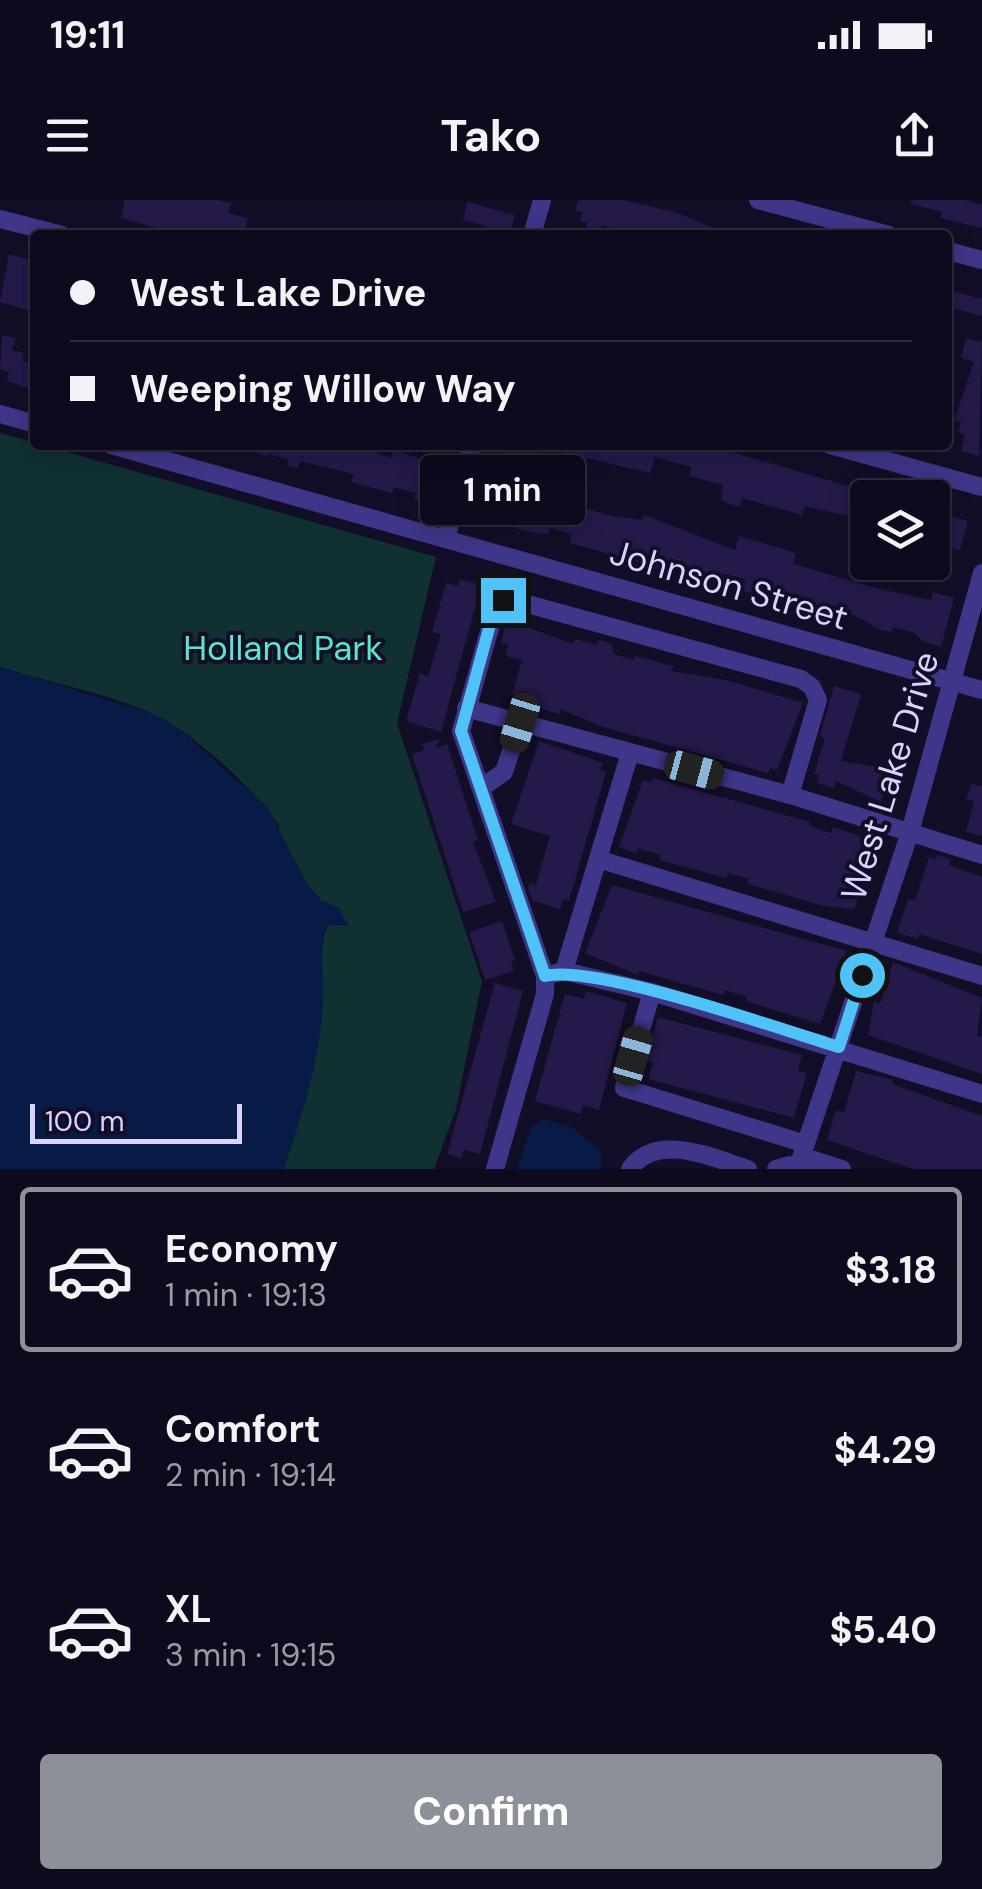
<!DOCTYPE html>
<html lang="en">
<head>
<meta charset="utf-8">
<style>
	body { margin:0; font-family:"DM Sans",sans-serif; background:#1c182a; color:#f1f3f6; height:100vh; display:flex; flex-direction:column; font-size:38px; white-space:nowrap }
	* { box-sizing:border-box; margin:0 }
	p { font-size:32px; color:#9b9aa4 }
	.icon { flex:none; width:55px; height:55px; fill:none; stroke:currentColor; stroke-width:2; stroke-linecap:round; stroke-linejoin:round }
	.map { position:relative; height:969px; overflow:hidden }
	.side { display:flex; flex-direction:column; background:#0e0a1d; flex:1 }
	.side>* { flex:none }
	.hud { position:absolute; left:30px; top:30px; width:922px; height:220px; border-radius:10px; box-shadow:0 5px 25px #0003,0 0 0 2px #2e2b3b; display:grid; align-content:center; height:220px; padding:0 40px; background:#0e0a1d }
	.fabs { position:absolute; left:850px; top:280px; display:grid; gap:20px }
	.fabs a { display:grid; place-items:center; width:100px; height:100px; border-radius:10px; background:#0e0a1d; box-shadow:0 5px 25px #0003,0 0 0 2px #2e2b3b; font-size:50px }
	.scale { position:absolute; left:30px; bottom:25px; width:212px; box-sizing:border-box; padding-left:10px; border:5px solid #dbd3ff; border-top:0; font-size:28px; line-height:35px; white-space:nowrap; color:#dbd3ff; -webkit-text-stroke:8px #130e27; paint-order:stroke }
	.end { position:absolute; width:45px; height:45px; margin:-22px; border:12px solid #4fc3f7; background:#111; box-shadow:0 0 0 5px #111 }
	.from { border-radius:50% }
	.bubble { position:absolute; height:70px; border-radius:10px; background:#0e0a1d; box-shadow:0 5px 25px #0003,0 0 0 2px #2e2b3b; font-size:32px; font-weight:700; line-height:70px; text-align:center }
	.car { position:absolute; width:30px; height:60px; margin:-30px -15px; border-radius:12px; box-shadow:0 0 8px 2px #0007; background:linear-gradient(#222 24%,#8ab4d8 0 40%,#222 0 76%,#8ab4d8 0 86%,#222 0) }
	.hud b { display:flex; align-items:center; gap:35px; height:95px; font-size:38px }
	.hud b+b { border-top:2px solid #2e2b3b }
	.hud i { width:25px; height:25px; background:#f1f3f6 }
	ul { padding:18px 0 0; list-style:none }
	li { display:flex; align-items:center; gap:30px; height:165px; margin:0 20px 15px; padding:0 20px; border:5px solid transparent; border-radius:10px }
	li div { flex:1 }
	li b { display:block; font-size:38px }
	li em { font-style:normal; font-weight:700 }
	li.on { border-color:#8c9099 }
	li>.icon { width:90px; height:90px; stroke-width:1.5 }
	.primary-button { display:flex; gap:20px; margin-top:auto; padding:20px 40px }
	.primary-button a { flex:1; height:115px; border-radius:10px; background:#8c9099; color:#fff; font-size:40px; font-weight:700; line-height:115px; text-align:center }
	.status { display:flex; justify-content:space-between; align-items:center; height:70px; padding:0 50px; background:#0e0a1d; direction:ltr }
	.status svg { height:28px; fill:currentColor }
	header { display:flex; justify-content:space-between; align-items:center; height:130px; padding:0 40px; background:#0e0a1d; font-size:45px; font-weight:700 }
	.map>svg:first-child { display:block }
	.green { fill:#103031 }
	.water { fill:#071b46 }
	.building { fill:#251949 }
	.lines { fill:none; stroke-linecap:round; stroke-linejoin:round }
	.minor { stroke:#3e3688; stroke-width:18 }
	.route { stroke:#4fc3f7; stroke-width:12 }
	.labels { text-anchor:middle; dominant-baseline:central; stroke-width:8; stroke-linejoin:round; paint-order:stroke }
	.street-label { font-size:35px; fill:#dbd3ff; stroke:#130e27 }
	.park-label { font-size:35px; fill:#59e6ca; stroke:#130e27 }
</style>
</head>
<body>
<div class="status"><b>19:11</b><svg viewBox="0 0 49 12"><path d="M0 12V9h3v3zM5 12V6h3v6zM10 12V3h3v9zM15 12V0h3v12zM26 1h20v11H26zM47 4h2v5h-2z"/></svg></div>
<header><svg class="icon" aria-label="menu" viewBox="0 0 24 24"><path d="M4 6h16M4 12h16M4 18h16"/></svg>Tako<svg class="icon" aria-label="share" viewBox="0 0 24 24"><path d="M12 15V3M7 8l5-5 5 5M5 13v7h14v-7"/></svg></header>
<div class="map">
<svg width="982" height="969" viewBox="0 0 982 969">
	<rect width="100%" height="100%" fill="#130e27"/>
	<path class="green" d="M0,233l436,124 -39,166 85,258 -26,128 -22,60h-434l280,-342c-25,-37 -85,-93 -125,-112 -48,-22 -105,-32 -155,-48z"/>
	<path class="water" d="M0,467l153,47 25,14 89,79 41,78 14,16 16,6 11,19 -20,-1c-11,18 -5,46 -6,68 0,58 -21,122 -39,176h-284z
		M542,919l28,7 31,25v18h-84l14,-41z"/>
	<path class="building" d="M125,0h92l14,3 -3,10 20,5 -5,17h-64l-58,-17z
		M578,0h44l53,12 55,23h-103l-25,-10 -4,10 -13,-3 2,-9 -7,-2 2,-9 -7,-1z
		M911,0h53l18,5v23l-42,-10 2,-6 -31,-8z
		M467,2l48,13 -5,20h-26l2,-9 -23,-6z
		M9,54l26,7v51l-35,-10z
		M948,90l34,9v17l-34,-9z
		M2,135l14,3 -4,12 12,3 -2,8 13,4v26l-28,-10 2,-9 -9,-3z
		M966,138l16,4 -3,114 -18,-5 4,-16 -7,-3 3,-10 -7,-2 20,-58 -13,-4z
		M235,245h122l34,13 2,-7 11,2 45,17 -7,31 -5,-1 -2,6 -21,-6 2,-7 -22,-6 -2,6 -41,-11 3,-8 -54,-13 -2,7 -11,-3 2,-5 -21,-6 -1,3z
		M508,245h32l-2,7 7,2 -3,12 -37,-11z
		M566,245h129l37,7 136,40v29l-63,-15 -3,9 -60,-17 -2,9 -10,-3 -9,-4 2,-15 -34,-9 2,-9 -36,-10 -5,16 -63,-15 -4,12 -22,-7z
		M486,272l15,4 -2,8 8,3 -1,3 27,8 2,-5h14l29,6 -1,7 34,10 31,4 2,-5 91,35 4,-14 57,17 -3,11 87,25 51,11 2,-8 21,6 -13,49 -19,-6 -7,-8 -22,-6 -1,5 -11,-2 -28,-15 -22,-6 -1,6 -87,-24 3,-12 -22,-5 -3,9 -46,-18 -2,7 -103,-29 2,-9 -22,-6 -1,6 -15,-1 -56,-15z
		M947,315l21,6 -8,29 -22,-6z
		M460,379l21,6 -40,147 -35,-11 14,-48 8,3 13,-42 -9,-2 14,-49 12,3z
		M507,420l66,24 2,-5 22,6 2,-5 13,4 1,10 21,6 1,-4 38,10 -2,5 55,9 77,23 -26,67 -7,-2 -2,5 -168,-47 -39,-17 -2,5 -38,-12 1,-4 -10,-3 10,-35 -16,-4 2,-12 -7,-2z
		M834,486l27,8 -20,67 42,7 -3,11 7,3 -6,20 -45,-21 -2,7 -17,-5 2,-8 -5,-1 11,-36 -5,-2z
		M439,539l-3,9 11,-4 31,96 -5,2 23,60 -33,10 -51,-158 12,-4 -2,-6z
		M539,541l64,22 -3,7 6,2 -37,129 -5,-2 -4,10 -27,-8 -5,-12 2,-6 6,2 14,-49 -39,-12z
		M653,578l157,44 -1,4 22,7 2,-6 36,12 -1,5 11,3 -25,62 -30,-3 -76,-22 1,-5 -21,-6 -2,5 -67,-18 1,-5 -22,-7 -2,5 -17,-6 24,-67 9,3z
		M971,584l11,2v50l-16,-4 8,-31 -8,-2z
		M937,655l13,4 -1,6 33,12v77l-63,-20 -1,5 -21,-6 11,-34 7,2 14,-44 7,2z
		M612,685l235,66 -27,73 -74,-23 1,-4 -22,-7 -2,5 -84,-24 -1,4 -53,-22z
		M502,721l13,39 -4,2 3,9 -29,9 -16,-48z
		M893,762l89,36 -5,38 5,1v37l-114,-39 6,-33 6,2z
		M495,783l28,8 -43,163 -16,-4 -3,8 -14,-4z
		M586,791l41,12 -28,107 -16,-5 -2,9 -46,-13 30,-107 19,5z
		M658,817l144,38 -4,16 9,2 -13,45 -146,-39 5,-16 -8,-2z
		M856,871l37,9 -1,4 90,32v53h-69l-86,-29 9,-30 8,3z"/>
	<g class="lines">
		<path class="minor" d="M758,0l131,35
			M0,19l62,16
			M532,35l10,-35
			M948,51l34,9
			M0,214l35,10
			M111,245l871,245
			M830,245l152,42
			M446,339l26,-94
			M466,508l324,87 192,60
			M481,588l23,-16 16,-49
			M598,659l384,117
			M564,771l66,-218
			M545,776l19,-5 88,21 330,102
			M652,792l-28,96 182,56
			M802,956l40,13
			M798,967l112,-335 72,-259
			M495,969l50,-175v-18l-84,-245 34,-121 8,-10 17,2 281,77 11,8 6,13 -28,95
			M630,969c26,-38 83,-11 118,0
			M776,969l14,-4 11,4"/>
	</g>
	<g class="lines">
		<path class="route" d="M503,400l-9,10 -33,121 84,245c51,-12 234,53 294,71l23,-72"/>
	</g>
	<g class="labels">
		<g class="street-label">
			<text transform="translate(729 385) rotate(16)">Johnson Street</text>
			<text transform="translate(890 576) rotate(-73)">West Lake Drive</text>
		</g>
		<g class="park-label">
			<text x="283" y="448">Holland Park</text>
		</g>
	</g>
</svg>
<div class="fabs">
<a><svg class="icon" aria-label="layers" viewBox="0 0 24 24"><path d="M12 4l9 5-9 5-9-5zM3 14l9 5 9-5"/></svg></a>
</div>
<div class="scale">100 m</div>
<i class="end from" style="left:862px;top:775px"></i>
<i class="end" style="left:503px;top:400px"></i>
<div class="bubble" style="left:420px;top:255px;width:165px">1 min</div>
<i class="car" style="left:520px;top:523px;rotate:197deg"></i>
<i class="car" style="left:694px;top:570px;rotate:105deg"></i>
<i class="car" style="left:633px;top:856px;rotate:16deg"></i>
<div class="hud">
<b><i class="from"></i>West Lake Drive</b>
<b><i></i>Weeping Willow Way</b>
</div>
</div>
<section class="side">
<ul>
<li class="on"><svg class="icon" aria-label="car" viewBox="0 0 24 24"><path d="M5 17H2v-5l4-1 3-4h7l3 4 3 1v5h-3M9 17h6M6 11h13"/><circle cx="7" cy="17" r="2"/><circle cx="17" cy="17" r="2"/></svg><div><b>Economy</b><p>1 min · 19:13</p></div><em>$3.18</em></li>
<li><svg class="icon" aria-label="car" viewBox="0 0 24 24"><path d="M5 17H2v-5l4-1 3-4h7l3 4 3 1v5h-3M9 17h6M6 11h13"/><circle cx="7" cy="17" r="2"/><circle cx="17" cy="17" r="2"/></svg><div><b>Comfort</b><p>2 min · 19:14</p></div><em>$4.29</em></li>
<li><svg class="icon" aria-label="car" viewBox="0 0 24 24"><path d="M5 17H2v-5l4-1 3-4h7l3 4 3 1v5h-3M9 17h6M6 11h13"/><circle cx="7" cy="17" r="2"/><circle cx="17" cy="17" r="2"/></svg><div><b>XL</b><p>3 min · 19:15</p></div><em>$5.40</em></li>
</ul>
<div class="primary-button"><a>Confirm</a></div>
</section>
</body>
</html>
